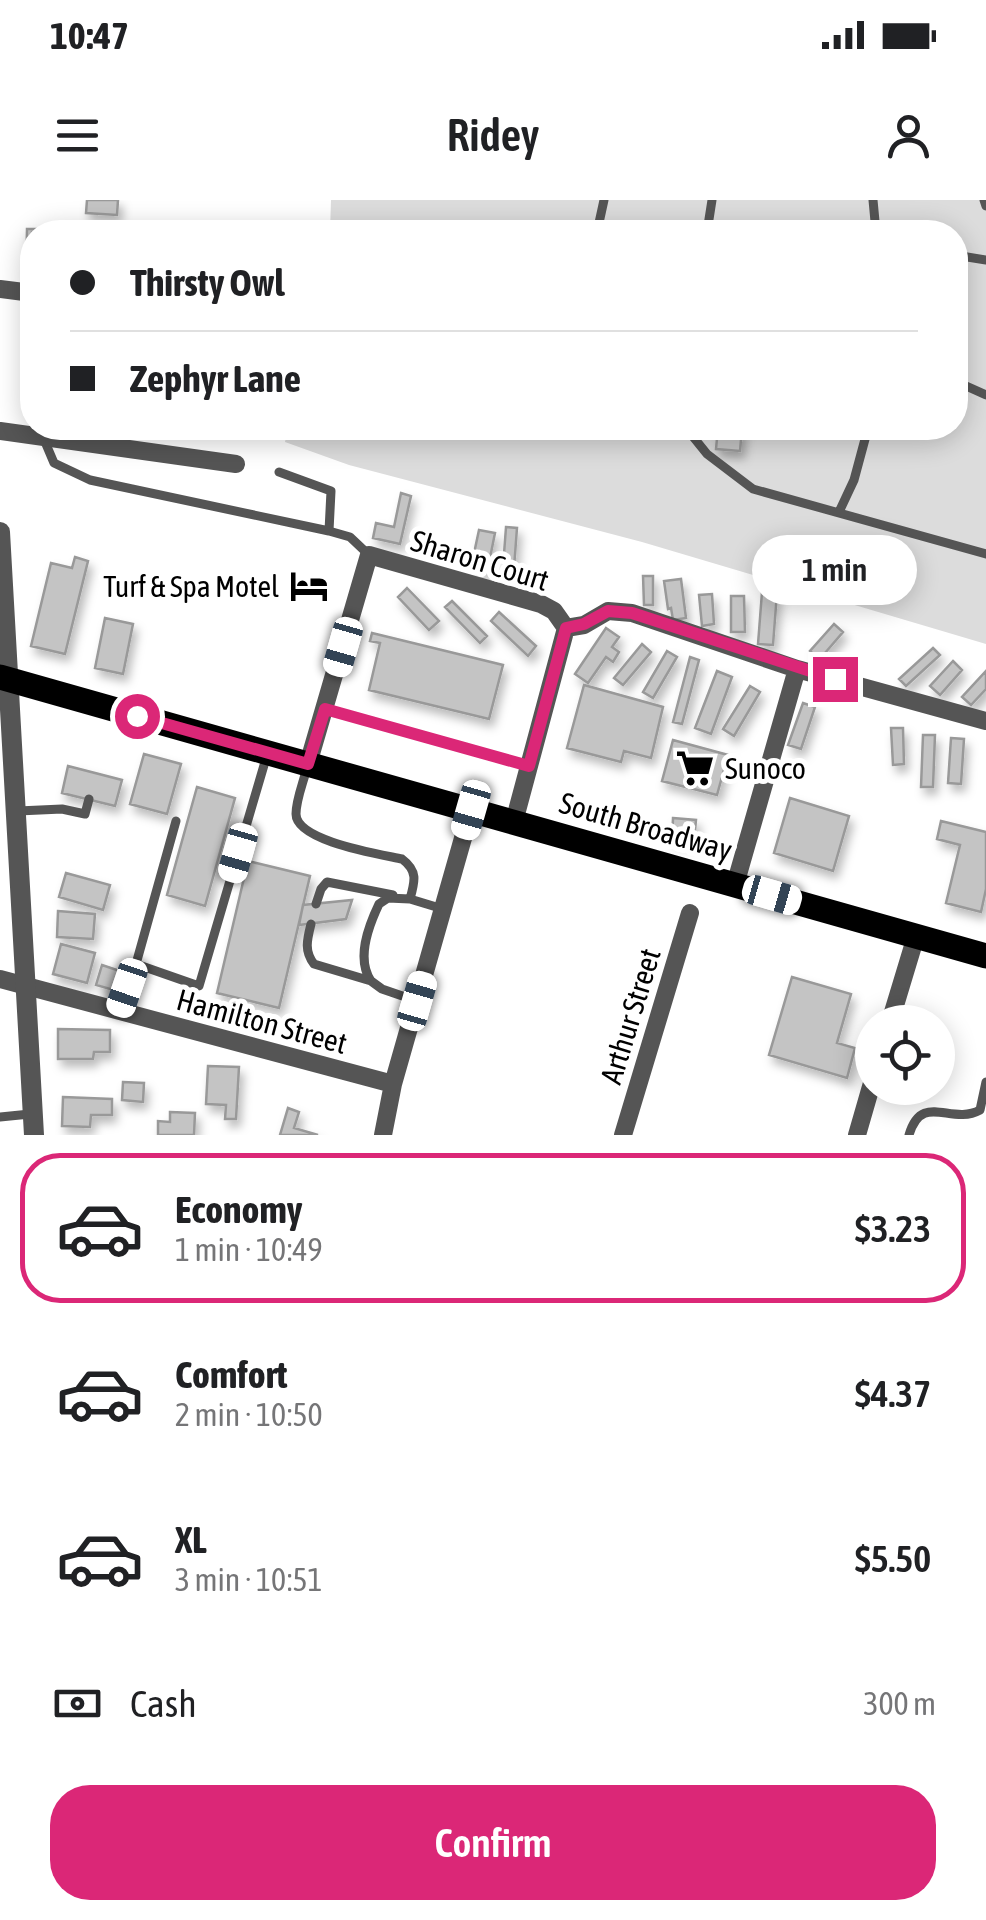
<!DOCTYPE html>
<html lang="en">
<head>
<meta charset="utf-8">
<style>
	body { margin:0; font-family:"Asap Condensed",sans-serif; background:#f6f6f6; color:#202124; height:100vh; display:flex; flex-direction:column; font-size:38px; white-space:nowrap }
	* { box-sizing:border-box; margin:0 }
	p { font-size:32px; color:#757577 }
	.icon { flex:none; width:55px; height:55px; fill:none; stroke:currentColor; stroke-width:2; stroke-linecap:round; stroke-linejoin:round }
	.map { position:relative; height:935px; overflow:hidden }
	.sheet { display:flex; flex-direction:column; background:#fff; flex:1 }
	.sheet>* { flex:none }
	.top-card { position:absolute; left:20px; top:20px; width:948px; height:220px; border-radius:40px; box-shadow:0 5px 25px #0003; display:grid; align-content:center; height:220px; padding:0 50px; background:#fff }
	.fabs { position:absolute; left:855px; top:805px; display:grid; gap:20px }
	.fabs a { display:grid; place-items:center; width:100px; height:100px; border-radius:50%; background:#fff; box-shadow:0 5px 25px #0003; font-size:50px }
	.end { position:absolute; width:45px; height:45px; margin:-22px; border:12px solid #db2777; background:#fff; box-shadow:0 0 0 5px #fff }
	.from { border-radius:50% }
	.bubble { position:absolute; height:70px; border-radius:35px; background:#fff; box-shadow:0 5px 25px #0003; font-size:32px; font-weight:600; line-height:70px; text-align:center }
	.car { position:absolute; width:30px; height:60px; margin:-30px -15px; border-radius:12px; box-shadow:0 0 8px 2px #0007; background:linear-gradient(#fff 24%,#345 0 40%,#fff 0 76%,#345 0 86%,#fff 0) }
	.top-card b { display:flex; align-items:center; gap:35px; height:95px; font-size:38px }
	.top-card b+b { border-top:2px solid #e0e0e0 }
	.top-card i { width:25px; height:25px; background:#202124 }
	ul { padding:18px 0 0; list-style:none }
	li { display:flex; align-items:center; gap:30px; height:150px; margin:0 20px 15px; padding:0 30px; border:5px solid transparent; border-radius:40px }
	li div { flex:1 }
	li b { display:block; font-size:38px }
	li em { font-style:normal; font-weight:600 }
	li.selected { border-color:#db2777 }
	li>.icon { width:90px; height:90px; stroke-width:1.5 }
	.pay { display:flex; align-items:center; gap:25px; height:110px; padding:0 50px; font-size:38px }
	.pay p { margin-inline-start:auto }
	.button { display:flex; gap:20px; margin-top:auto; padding:20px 50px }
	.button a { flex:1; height:115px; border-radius:40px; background:#db2777; color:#fff; font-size:40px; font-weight:600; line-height:115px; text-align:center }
	.status { display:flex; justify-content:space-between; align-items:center; height:70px; padding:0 50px; background:#fff; direction:ltr }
	.status svg { height:28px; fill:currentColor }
	header { display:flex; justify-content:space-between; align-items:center; height:130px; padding:0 50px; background:#fff; font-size:45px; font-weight:600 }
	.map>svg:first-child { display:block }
	.green { fill:#dcdcdc }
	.building { fill:#c4c4c4; stroke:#999; stroke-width:2.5; filter:url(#shadow) }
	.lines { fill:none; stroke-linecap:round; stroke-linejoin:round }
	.service { stroke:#555; stroke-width:9 }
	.minor { stroke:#555; stroke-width:18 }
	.tertiary { stroke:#555; stroke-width:20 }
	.primary { stroke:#000; stroke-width:25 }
	.route { stroke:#db2777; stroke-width:12 }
	.labels { text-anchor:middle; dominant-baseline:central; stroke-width:10; stroke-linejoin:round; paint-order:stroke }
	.street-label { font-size:30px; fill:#000; stroke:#fff }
	.poi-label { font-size:30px; fill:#000; stroke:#fff; text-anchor:end }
</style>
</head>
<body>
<div class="status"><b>10:47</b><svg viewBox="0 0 49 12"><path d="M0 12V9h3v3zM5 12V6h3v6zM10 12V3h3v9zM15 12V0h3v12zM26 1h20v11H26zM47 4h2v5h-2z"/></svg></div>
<header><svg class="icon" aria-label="menu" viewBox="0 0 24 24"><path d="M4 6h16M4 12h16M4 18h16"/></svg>Ridey<svg class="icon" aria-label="person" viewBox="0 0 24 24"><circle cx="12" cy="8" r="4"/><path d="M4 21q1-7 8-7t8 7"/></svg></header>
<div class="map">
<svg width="986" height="935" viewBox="0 0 986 935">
	<defs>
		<filter id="shadow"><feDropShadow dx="4" dy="7" stdDeviation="5" flood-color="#0004"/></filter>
	</defs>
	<rect width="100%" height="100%" fill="#fff"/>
	<path class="green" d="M331,0h655v444l-344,-102 -293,-77 -64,-23 3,-14h667v-196h-625z"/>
	<path class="building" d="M87,0h31l-1,15 -31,-2z
		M27,29h51v3h-46v42h-6z
		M718,228h24l-2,23 -24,-2z
		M401,293l10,3 -11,48 -27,-6 3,-15 18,4z
		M506,327l11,1 -3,40 -11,-1z
		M479,330l16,3 -8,40 -11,-2 2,-12 -5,-1z
		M75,357l13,4 -23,93 -34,-8 20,-83 21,5z
		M643,376h10v29h-9z
		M681,379l5,39 -13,2 -2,-12 -3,1 -4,-28z
		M407,388l32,33 -10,9 -31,-33z
		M762,392l15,1 -4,52 -15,-1z
		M712,394l2,30 -12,2 -3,-31z
		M731,396h13l1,36h-14z
		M452,401l35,35 -7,7 -35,-36z
		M499,412l37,34 -8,10 -37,-35z
		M105,418l28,6 -10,50 -28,-6z
		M834,424l9,8 -24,28 -9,-9z
		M606,428l13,9 -7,10 7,5 -6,10 -7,-5 -18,26 -13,-9z
		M372,433l131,32 -14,54 -120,-29 11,-47 -10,-2z
		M642,444l9,8 -28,33 -9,-7z
		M933,448l7,7 -34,31 -7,-7z
		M667,451l10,6 -24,41 -10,-6z
		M690,457l9,3 -17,64 -9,-2z
		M953,461l9,9 -22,25 -10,-9z
		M717,471l15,6 -21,57 -16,-6z
		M986,471v18l-15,16 -9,-8z
		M584,485l79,22 -12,51 -27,-7 -3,11 -54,-14z
		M750,486l10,6 -26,44 -11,-7z
		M803,503l12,4 -14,42 -13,-4z
		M891,528h12l1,36 -11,1z
		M923,535h12l-2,52h-12z
		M951,538l13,1 -3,45 -13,-1z
		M673,540l55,15 -11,40 -55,-14z
		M144,554l37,10 -14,50 -37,-10z
		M68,566l54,14 -7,26 -53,-13z
		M197,587l38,11 -30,108 -38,-11z
		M790,598l59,18 -16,55 -59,-18z
		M673,618l23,2 -2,21 -22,-2z
		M941,621l45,11v57l-5,23 -35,-9 14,-58 -23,-6z
		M248,661l62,15 -31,132 -62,-15z
		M66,673l44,12 -7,25 -44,-13z
		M352,700l-6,19 -47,6 4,-20z
		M58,711l37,3 -2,25 -36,-2z
		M61,744l34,9 -8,30 -34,-9z
		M102,765l21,7 -6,19 -21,-6z
		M792,777l59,17 -14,49 18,5 -8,30 -78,-23z
		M58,829l52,1v22h-16l-1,7h-35z
		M208,866l31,1 -3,52h-11l1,-14 -20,-1z
		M123,882l21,1 -1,19 -21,-2z
		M63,897l49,2v16h-21l-1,12 -28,-1z
		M288,908l11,4 -5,16 24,7h-38z
		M170,912l25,1 -1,22h-36v-14l12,1z"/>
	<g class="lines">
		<path class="service" d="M873,0l3,32
			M984,0l2,6
			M597,32l7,-32
			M707,32l5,-32
			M955,55l31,5
			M955,181l31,14
			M686,228l21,26 46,35 233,65
			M43,237l11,26 36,17 239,51 21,6 19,18
			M279,272l52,19 -2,40
			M839,312l15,-32 14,-52
			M325,509l204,57
			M307,567c-3,14 -11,32 -11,47 0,27 83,40 106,45 16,12 13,22 8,40l33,10
			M18,611l44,-2 23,5 4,-15
			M316,704l5,-15 6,-7 66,13
			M311,724c-4,16 -7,27 3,40l57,17 11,8 35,12
			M136,764l63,22 68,-231
			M371,781c-15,-22 -3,-54 8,-77l9,-6 22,1
			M119,810l17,-46 40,-143
			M0,917l30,-3
			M909,935c13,-44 42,-9 71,-25l6,-28"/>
		<path class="minor" d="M0,89l32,4
			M0,231l236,33
			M566,428l18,-3 24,-14 24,2 165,56 189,52
			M308,564l61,-209 172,49 13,7 12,17
			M514,622l52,-194
			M735,685l62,-216
			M0,779l393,105
			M890,822l26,-86
			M383,935l10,-51 78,-274
			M623,935l67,-222
			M857,935l15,-52"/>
		<path class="tertiary" d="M0,332l34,603"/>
		<path class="primary" d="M0,477l986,279"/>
	</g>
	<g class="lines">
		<path class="route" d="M137,516l171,48 17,-55 204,57 37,-138 18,-4 24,-13 24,2 203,66"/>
	</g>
	<defs>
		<g id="hotel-bare" transform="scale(3)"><path d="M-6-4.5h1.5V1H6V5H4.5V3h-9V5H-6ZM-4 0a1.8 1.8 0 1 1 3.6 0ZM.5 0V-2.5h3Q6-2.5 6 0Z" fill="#000" stroke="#fff" stroke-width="2.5" paint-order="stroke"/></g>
		<g id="supermarket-bare" transform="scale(3)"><path d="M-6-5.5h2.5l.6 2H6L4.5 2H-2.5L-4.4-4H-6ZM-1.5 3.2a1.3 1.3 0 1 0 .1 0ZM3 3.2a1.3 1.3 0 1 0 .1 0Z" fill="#000" stroke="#fff" stroke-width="2.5" paint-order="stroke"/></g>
	</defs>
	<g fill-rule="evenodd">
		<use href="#hotel-bare" x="309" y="386"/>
		<use href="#supermarket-bare" x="695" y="568"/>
	</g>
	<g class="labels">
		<g class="street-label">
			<text transform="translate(480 360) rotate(17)">Sharon Court</text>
			<text transform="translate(646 626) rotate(16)">South Broadway</text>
			<text transform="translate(630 816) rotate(-73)">Arthur Street</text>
			<text transform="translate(262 821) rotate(15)">Hamilton Street</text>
		</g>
		<g class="poi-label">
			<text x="279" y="386">Turf &amp; Spa Motel</text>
			<text x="725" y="568" text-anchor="start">Sunoco</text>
		</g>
	</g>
</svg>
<div class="fabs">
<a><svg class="icon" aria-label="locate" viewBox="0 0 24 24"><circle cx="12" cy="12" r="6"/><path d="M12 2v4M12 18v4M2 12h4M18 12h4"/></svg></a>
</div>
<i class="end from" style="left:137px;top:516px"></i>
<i class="end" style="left:835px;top:479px"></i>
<div class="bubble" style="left:752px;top:335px;width:165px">1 min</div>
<i class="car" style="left:343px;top:447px;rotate:196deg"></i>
<i class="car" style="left:471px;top:610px;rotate:196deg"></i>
<i class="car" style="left:238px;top:653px;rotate:196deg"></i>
<i class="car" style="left:772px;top:695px;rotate:106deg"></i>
<i class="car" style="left:127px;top:788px;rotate:199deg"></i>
<i class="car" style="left:417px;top:801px;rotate:16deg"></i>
<div class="top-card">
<b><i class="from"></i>Thirsty Owl</b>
<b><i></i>Zephyr Lane</b>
</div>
</div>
<section class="sheet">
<ul>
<li class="selected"><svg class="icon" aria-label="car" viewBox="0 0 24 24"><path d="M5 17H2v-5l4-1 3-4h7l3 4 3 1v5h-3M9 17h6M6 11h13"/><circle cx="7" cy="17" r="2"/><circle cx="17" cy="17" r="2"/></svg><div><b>Economy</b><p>1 min · 10:49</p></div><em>$3.23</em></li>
<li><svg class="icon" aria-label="car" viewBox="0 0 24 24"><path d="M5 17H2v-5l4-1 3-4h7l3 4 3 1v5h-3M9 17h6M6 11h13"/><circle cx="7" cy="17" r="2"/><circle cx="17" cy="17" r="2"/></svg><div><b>Comfort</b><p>2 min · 10:50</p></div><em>$4.37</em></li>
<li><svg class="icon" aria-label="car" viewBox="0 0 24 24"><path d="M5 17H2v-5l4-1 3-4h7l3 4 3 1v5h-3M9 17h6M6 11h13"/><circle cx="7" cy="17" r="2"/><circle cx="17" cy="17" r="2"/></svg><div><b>XL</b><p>3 min · 10:51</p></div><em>$5.50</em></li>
</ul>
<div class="pay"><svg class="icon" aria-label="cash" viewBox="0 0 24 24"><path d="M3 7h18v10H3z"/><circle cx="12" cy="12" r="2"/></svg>Cash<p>300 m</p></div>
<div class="button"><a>Confirm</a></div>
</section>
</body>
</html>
